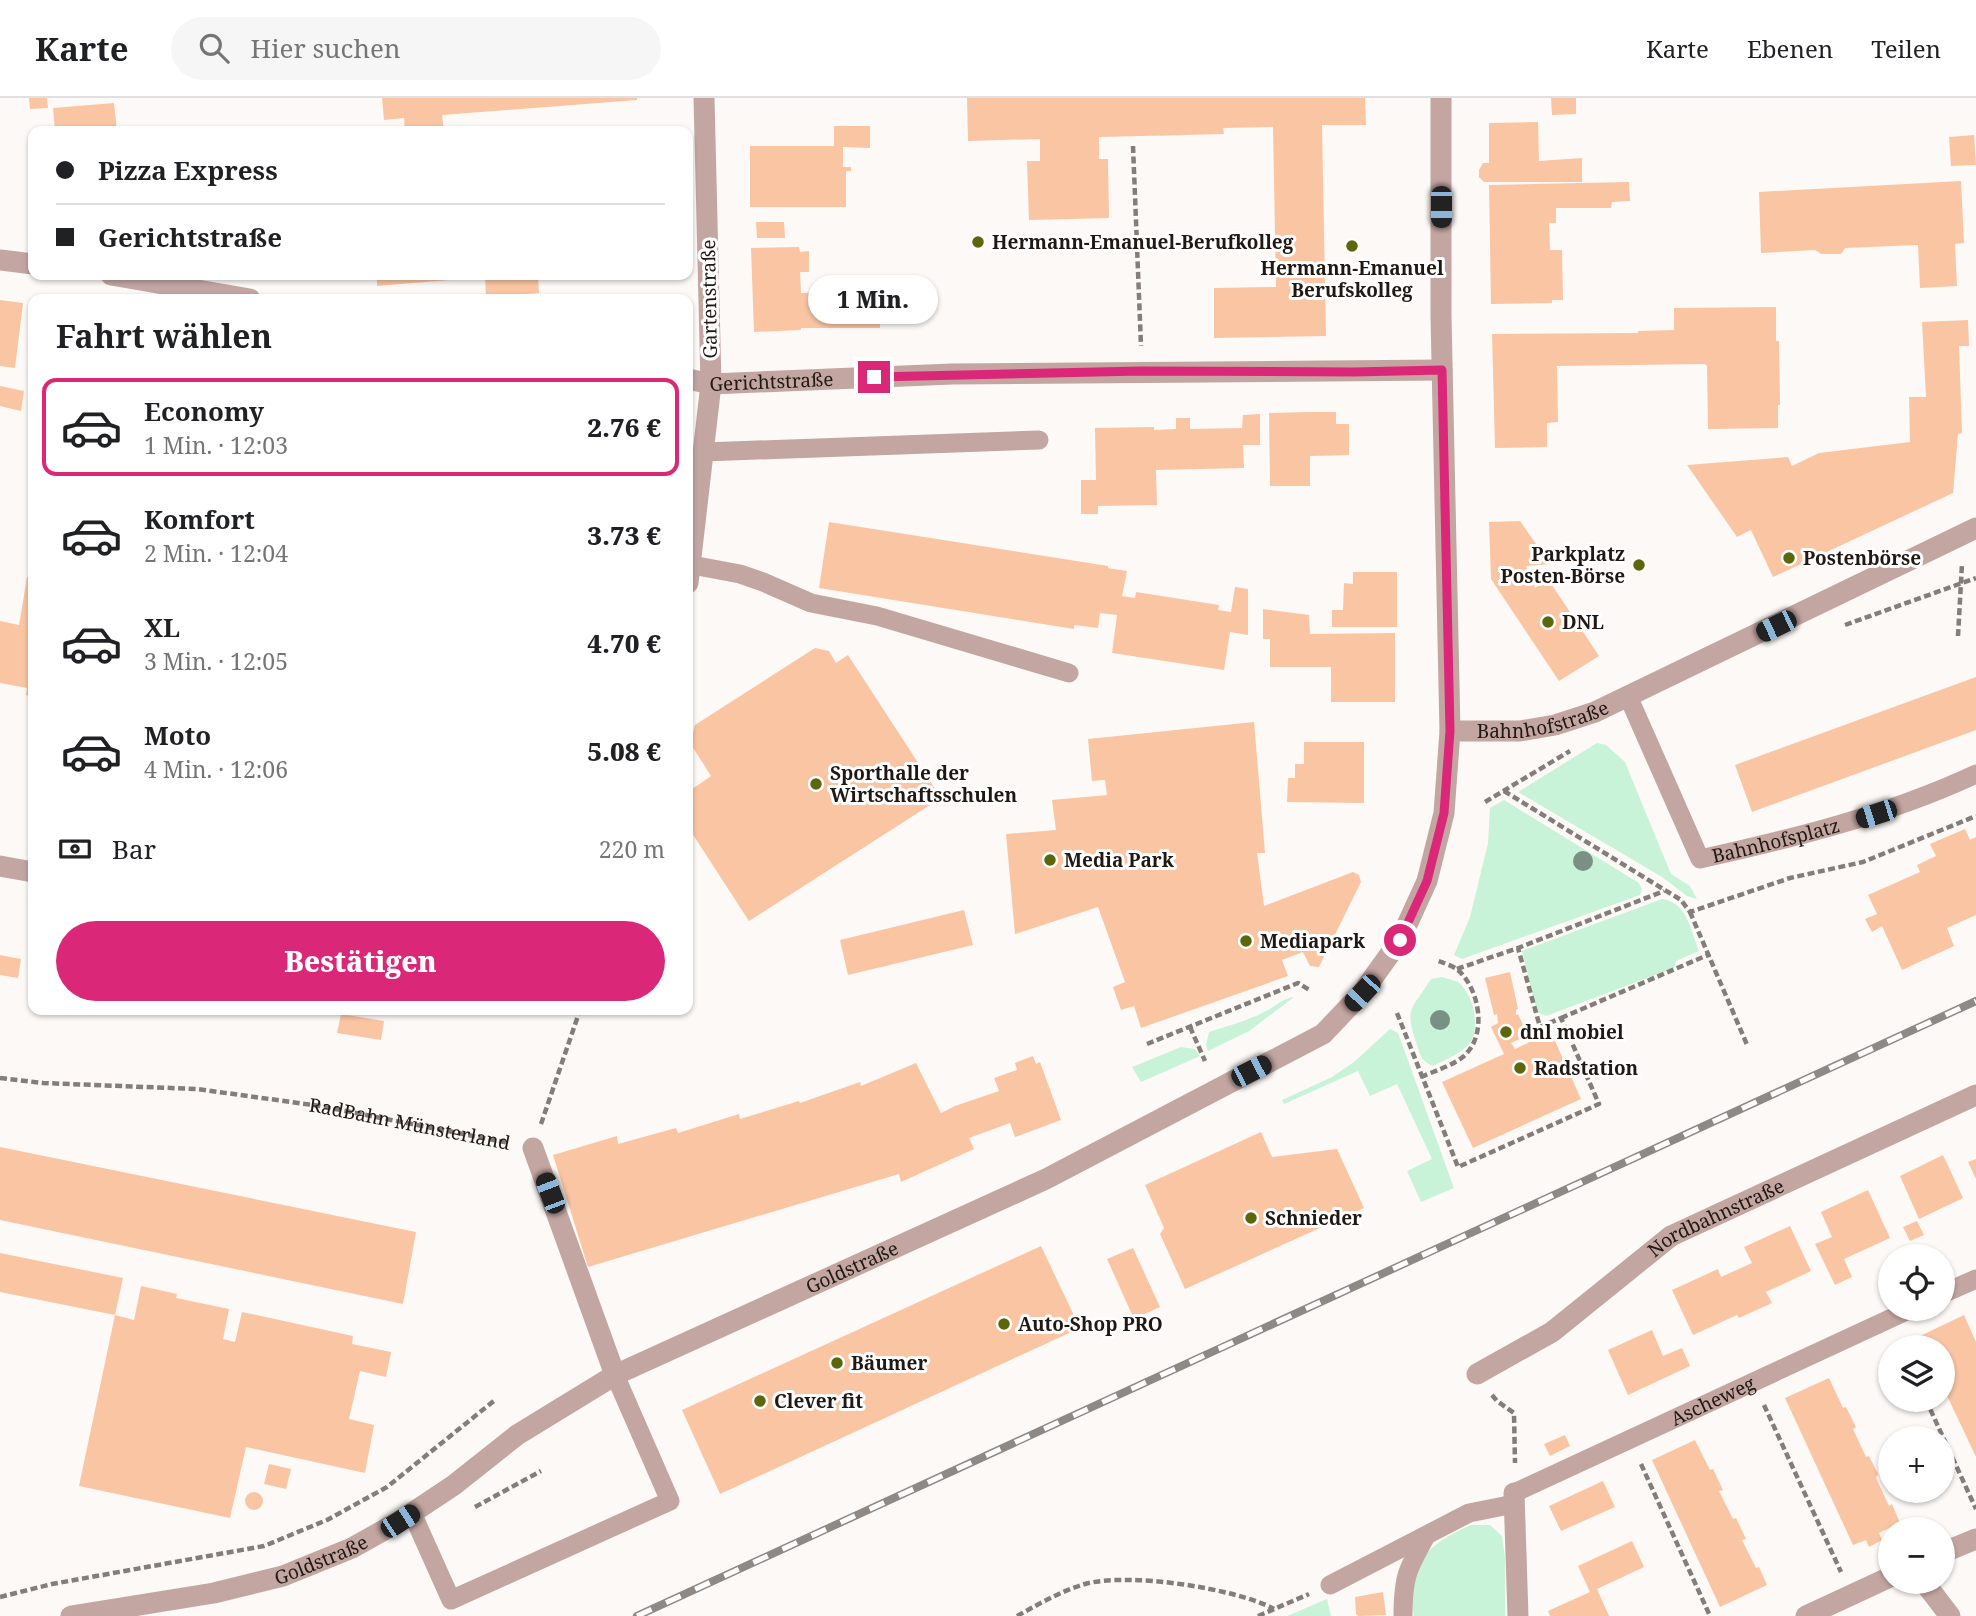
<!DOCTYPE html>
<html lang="de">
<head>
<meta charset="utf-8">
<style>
	body { margin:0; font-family:"Noto Serif",serif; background:#f6f6f6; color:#202124; height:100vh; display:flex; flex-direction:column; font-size:26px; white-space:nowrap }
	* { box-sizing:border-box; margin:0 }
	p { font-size:23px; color:#757577 }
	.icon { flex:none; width:38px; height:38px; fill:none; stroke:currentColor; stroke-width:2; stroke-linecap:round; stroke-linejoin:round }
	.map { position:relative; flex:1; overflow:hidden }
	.drawer { position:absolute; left:28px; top:196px; width:665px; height:721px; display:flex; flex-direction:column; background:#fff; border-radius:14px; box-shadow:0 2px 5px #0004 }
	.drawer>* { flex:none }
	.guide { position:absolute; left:28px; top:28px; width:665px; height:154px; border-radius:14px; box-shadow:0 2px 5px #0004; display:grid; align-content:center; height:154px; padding:0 28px; background:#fff }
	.tools { position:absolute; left:1878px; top:1146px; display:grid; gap:14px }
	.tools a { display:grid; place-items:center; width:77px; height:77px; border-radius:50%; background:#fff; box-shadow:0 2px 5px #0004; font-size:35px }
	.end { position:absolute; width:32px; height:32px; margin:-16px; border:9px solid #db2777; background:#fff; box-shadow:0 0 0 4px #fff }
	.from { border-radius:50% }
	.bubble { position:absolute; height:49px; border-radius:24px; background:#fff; box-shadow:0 2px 5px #0004; font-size:23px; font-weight:800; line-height:49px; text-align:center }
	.car { position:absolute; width:21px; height:42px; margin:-21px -10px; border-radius:9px; box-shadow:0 0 5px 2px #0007; background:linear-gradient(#222 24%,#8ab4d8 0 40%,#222 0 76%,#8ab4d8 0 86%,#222 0) }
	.guide b { display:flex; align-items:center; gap:24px; height:66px; font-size:26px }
	.guide b+b { border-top:2px solid #e0e0e0 }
	.guide i { width:18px; height:18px; background:#202124 }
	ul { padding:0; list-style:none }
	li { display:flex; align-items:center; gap:21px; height:98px; margin:0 14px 10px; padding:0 14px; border:4px solid transparent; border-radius:14px }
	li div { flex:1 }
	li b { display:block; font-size:26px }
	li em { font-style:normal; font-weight:800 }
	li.current { border-color:#db2777 }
	li>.icon { width:63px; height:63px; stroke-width:1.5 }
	h2 { padding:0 28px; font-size:32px; line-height:84px }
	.pay { display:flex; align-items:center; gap:18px; height:77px; padding:0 28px; font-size:26px }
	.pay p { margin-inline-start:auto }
	.button { display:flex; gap:14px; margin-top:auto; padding:14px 28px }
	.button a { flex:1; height:80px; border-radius:42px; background:#db2777; color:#fff; font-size:28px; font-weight:800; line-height:80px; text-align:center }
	header { display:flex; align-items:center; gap:42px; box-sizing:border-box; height:98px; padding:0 35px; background:#fff; border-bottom:2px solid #e0e0e0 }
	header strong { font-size:33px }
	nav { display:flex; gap:38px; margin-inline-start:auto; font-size:24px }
	.search { width:490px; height:63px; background:#f6f6f6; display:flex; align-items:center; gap:18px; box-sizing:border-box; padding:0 24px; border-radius:38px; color:#757577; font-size:26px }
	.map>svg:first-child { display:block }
	.green { fill:#c8f3d9 }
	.building { fill:#fac5a3 }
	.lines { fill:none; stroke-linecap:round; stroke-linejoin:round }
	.path { stroke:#847d79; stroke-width:4.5; stroke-dasharray:7 3.5; stroke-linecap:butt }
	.service { stroke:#c3a6a2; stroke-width:19 }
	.minor { stroke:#c3a6a2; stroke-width:21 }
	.rail-casing { stroke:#8f8985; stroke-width:8 }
	.rail { stroke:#fff; stroke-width:5; stroke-dasharray:16; stroke-linecap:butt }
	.tree { fill:#799184 }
	.route { stroke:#db2777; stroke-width:9 }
	.poi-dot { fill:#5c670b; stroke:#fff; stroke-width:2.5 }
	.labels { text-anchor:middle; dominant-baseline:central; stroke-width:6; stroke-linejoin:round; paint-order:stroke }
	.poi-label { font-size:19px; font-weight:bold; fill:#201813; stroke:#fff; text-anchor:start }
	.street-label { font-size:19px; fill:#201813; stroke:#fff }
</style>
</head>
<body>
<header>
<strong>Karte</strong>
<div class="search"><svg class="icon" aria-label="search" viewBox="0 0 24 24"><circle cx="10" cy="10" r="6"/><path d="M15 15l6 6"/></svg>Hier suchen</div>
<nav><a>Karte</a><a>Ebenen</a><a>Teilen</a></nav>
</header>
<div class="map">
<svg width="1976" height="1518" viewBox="0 0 1976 1518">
	<rect width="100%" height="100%" fill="#fdf9f6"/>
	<path class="green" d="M1597,645l9,2 19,17 46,112 19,12 7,13 -10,-3 -25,-19 -144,-85z
		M1504,702l135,83 3,7 -2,5 -178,64 -8,-4 16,-38 18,-74 2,-35z
		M1662,801c25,3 29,32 37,52l-23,10 -2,7 -128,48 -9,-4 -15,-61z
		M1442,879c5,2 12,3 16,5 15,11 23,45 12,61 -9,11 -24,16 -37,23 -11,-4 -13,-11 -16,-21 -13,-38 -6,-34 14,-66z
		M1294,899l-45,34 -41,20 -2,-6 3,-13c19,-6 38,-11 55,-20 11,-5 19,-14 30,-15z
		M1390,931l8,4 56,155 -33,14 -14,-31 25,-12 -35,-75 -27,12 -12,-25 -74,33 -2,-4 50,-23 22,-15z
		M1181,949l14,2 5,7 -59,26 -9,-15z
		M1471,1427h19l12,11 3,21v59h-91c-9,-51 13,-72 57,-91z
		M1327,1501l4,17h-44z"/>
	<path class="building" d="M29,0h18l1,10 -18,1z
		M382,0h255v2l-195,15 2,16h-39l-1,-13 -20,2z
		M967,0h398l1,27h-44l4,211 -112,2v-50l62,-1 -3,-160 -50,1 1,6 -125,3v22h9l1,59 -80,2 -2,-59h13v-22l-72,2z
		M1551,0h25v16l-24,1z
		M114,5l3,28h-62l-2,-23z
		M1538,24l1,39 43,-3v24h-98l-5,-5v-7l4,-7h6v-40z
		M834,28h36v22l-27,-1v20h8v4h-5v36h-96v-61h84z
		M1974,37l2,30 -25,1 -2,-29z
		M1961,83l3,62 -9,1 2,42 -37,2 -2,-43 -73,3 -4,6h-20l-6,-4 -54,3 -2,-61z
		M1629,84l1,19 -18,1 -1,6h-55v15h-7l1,27h12l1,50h-11v3l-61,1 -2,-119z
		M756,124h28l1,16h-28z
		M799,149l1,5 9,-1v21h-9l1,21 28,-1 1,-13 49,-1 1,50h-79v2l-47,2 -3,-84z
		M377,177h161l1,18 -53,4 -1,-20 -108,9z
		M0,202l23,3 -8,65 -15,-2z
		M1776,209v34h3l1,64h-2v23l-70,1 -1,-63 -2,-2 -148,2 1,56 -11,1v24l-52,1 -3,-114 146,-1v-2l36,-1v-22z
		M1968,222l1,26h-10l3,87 -4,1 -5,59 -180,84 -22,-47 -14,7 -50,-72 101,-8 4,9 27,-13 91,-11 -1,-45h17l-4,-75z
		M0,288l24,5 -3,20 -21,-5z
		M1309,314h27v12h13v31l-39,1v30h-40l-1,-73z
		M1260,316v31h-17l1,23 -88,2 1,35 -59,1v8h-17v-34h15l-1,-52 59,-1v3l22,-1v-11h14v11l52,-1 1,-13z
		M1520,423l30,43 -24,2 9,22 13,-9 51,77 -40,25 -68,-102 -2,-57z
		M829,424l279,44v2l19,3 -5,25 13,2 1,-6 83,13 -1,5 13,2 4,-25 13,2v46l-18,-3 -6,38 -112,-17 5,-38 -17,-2 -2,15 -24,-3v4l-255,-41z
		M1353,474h44v55h-65v-17h11l1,-27 9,1z
		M27,479l6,1v119l-7,-2 1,-7 -27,-5v-62l19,4z
		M1263,511l46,6 1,19 85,-1v69h-64v-35h-61v-28h-7z
		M815,550l14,3 7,12 12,-8 93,143 -192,123 -61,-94v-35l23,-16 -21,-33 5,-18z
		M1976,579v53l-224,82 -17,-47z
		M1254,624l11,131h-8l7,53 89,-34 6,3 2,7 -42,85 -9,-1 -7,-14 -21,8 6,16 -147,52 -7,-22 -13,4 -8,-23 12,-5 -27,-75 -83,27 -9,-100 50,-4 -4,-30 55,-5 -2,-15 -13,1 -4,-42z
		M1304,644h60v61l-77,-1 1,-24h7v-14h9z
		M1965,731l5,11 6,-3v78l-29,13 7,18 -52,24 -20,-44 -10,6 -7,-13 12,-5 -9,-19 52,-23 -3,-7 19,-9 -6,-12z
		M964,812l9,35 -125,30 -8,-35z
		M0,857l21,4 -3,19 -18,-3z
		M1510,874l8,37 -2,1v5l2,-1 10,21 -17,8 4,6 36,-17 30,67 -108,49 -31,-66 62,-28 -13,-27 7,-4 -1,-9 -3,1 -9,-37z
		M341,916l43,7 -3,19 -44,-7z
		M1033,958l3,8 4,-2 21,58 -46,17 -5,-14 -41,15 5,11 -73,33 -2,-8 -311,93 -35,-112 64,-19 1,8 58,-16 2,5 61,-19 1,5 59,-18 1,2 60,-21 1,4 55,-23 25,50 14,-7 44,-15 -5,-13 23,-8 -2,-7z
		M1261,1034l11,25 65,-8 27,59 -179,81 -25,-55 4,-6 -19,-43z
		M0,1049l416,85 -13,72 -403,-84z
		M1943,1057l20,43 -44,21 -19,-43z
		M1976,1061v20l-8,-17z
		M1868,1092l22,48 -46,21 8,18 -17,8 -20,-41 17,-7 -11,-25z
		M1917,1123l7,14 -14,6 -7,-14z
		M1790,1128l21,45 -45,21 6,11 -33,15 -2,-3 -44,20 -21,-45 46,-21 3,8 31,-14 -8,-16z
		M1041,1148l39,82 -360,166 -38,-84z
		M1133,1150l27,59 -26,12 -27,-60z
		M0,1155l123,25 -8,37 -115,-23z
		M141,1188l36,8 -1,4 53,11 -6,30 12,3 7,-30 111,24 -1,8 39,8 -5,25 -26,-6 -11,48 25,6 -9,48 -119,-26 -16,71 -151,-32 36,-171 19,5z
		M1964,1217l12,27v115l-34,-72v-37h-17l-5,-12z
		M1652,1232l11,26 19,-8 8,18 -62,29 -20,-45z
		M1829,1280l14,30 3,-1 10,20 -3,2 13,28 3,-1 9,18 -2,4 13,28 3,-2 8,19 -21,10 3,7 -13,7 -3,-7 -13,5 -68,-147z
		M1565,1337l5,11 -20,10 -6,-12z
		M1695,1342l15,30 3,-1 10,21 -4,1 14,28 3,-1 10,21 -4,1 14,28 3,-1 8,18 -47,22 -68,-147z
		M269,1366l22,5 -5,20 -22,-5z
		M1603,1383l12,26 -54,24 -12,-25z
		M245 1403a9 9 0 1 1 18 0a9 9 0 1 1-18 0Z
		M1632,1443l12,26 -47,22 12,27h-59l-2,-5 42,-19 -12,-26z
		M1383,1494l3,23 -28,1 -2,-2 -1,-17z"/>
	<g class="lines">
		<g class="path">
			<path d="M1133,48l8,200"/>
			<path d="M1845,527l131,-47"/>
			<path d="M1958,538l4,-72"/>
			<path d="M1504,693l177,109 9,12 100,-34 73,-16 113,-46"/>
			<path d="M1485,704l85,-51"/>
			<path d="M1690,814l58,135"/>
			<path d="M1457,871l61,-21 146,-57"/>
			<path d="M1397,915l61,154 141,-63 -38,-86 -21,9 -22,-79"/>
			<path d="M1561,920l149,-64"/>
			<path d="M1190,929l15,34"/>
			<path d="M1147,946l151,-61 13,8"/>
			<path d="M1421,979c13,-6 34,-12 44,-22 22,-21 15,-65 -7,-85 -5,-4 -14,-7 -20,-9"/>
			<path id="s1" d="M0,980l43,5 154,6 123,17 189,37"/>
			<path d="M541,1026l39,-114"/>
			<path d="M1492,1297l5,6 17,12 1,50"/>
			<path d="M1926,1302l50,109"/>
			<path d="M1764,1307l77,167"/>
			<path d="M1641,1366l69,152"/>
			<path d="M475,1409l66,-36"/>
			<path d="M0,1499l52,-13 212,-38 63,-26 60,-33 108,-87"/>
			<path d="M1017,1518c22,-12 44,-25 68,-32 43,-12 150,4 189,25"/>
			<path d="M1258,1518l51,-22"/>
		</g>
		<g class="service">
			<path d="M703,354l336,-12"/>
			<path d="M692,467l48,9 23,8 48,21 66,13 192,57"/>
			<path id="s2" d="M1628,598l72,163c95,-21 188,-44 276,-85"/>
			<path d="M1942,1196l34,-15"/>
			<path id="s3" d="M1514,1395l397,-184"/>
			<path d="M412,1415l39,87 219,-99 -55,-126"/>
			<path d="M1330,1487l139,-72 45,-9"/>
			<path d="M1403,1518c0,-39 4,-46 23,-80"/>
		</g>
		<g class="minor">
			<path d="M0,162l33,4"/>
			<path d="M111,177l139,24"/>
			<path id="s4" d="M688,281l23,5 241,-10 490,-4"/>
			<path d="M688,485l23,-199 -7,-286"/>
			<path id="s5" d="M1450,633h70l35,-6 40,-13 381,-184"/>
			<path d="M0,768l33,6"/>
			<path d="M533,1050l82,227"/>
			<path id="s6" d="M1477,1276l75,-42 119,-96 305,-141"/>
			<path d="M1514,1395l4,123"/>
			<path d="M1942,1455l34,-14"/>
			<path d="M1924,1484l26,34"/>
			<path id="s7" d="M71,1518l143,-23 69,-17 69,-28 48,-27 54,-36 63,-50 98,-60 431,-196 277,-145 39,-41 38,-53 27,-59 17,-68 6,-82 -9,-415v-218"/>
			<path d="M1806,1518l84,-39"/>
		</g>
		<g class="rail-casing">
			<path id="rail" d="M637,1518l1339,-615"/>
		</g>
		<use href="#rail" class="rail"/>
	</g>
	<g class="tree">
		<circle cx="1583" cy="763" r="10"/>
		<circle cx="1440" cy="922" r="10"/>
	</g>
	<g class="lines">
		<path class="route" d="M874,279l268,-6 212,1 88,-2 8,361 -6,82 -17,68 -27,59"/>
	</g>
	<g class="poi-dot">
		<circle cx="978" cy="144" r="7"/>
		<circle cx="1352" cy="148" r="7"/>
		<circle cx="1789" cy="460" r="7"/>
		<circle cx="1639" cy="467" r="7"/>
		<circle cx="1548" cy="524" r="7"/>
		<circle cx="816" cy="686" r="7"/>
		<circle cx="1050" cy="762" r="7"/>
		<circle cx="1246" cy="843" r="7"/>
		<circle cx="1506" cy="934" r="7"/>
		<circle cx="1520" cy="970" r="7"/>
		<circle cx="1251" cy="1120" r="7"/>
		<circle cx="1004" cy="1226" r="7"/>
		<circle cx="837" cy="1265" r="7"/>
		<circle cx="760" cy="1303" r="7"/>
	</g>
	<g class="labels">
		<g class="poi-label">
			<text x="992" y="144">Hermann-Emanuel-Berufkolleg</text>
			<text x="1352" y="170" text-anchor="middle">Hermann-Emanuel<tspan x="1352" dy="22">Berufskolleg</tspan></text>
			<text x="1625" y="456" text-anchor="end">Parkplatz<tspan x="1625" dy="22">Posten-Börse</tspan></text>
			<text x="1803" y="460">Postenbörse</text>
			<text x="1562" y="524">DNL</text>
			<text x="830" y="675">Sporthalle der<tspan x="830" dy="22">Wirtschaftsschulen</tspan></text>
			<text x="1064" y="762">Media Park</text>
			<text x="1260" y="843">Mediapark</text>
			<text x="1520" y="934">dnl mobiel</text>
			<text x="1534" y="970">Radstation</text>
			<text x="1265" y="1120">Schnieder</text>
			<text x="1018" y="1226">Auto-Shop PRO</text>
			<text x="851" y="1265">Bäumer</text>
			<text x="774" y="1303">Clever fit</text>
		</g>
		<g class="street-label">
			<text transform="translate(709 201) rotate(-91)">Gartenstraße</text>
			<text stroke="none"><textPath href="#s4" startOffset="84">Gerichtstraße</textPath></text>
			<text stroke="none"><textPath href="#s5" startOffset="94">Bahnhofstraße</textPath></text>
			<text stroke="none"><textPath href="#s2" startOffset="256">Bahnhofsplatz</textPath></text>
			<text stroke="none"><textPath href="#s1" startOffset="413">RadBahn Münsterland</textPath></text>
			<text stroke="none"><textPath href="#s6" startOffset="287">Nordbahnstraße</textPath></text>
			<text stroke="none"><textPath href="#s7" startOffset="866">Goldstraße</textPath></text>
			<text stroke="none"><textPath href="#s3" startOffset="219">Ascheweg</textPath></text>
			<text stroke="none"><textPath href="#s7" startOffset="257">Goldstraße</textPath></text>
		</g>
	</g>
</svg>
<div class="tools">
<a><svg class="icon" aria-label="locate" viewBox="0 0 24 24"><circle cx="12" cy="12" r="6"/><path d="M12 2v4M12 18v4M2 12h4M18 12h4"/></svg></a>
<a><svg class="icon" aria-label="layers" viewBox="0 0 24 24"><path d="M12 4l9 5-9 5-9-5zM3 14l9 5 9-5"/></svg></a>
<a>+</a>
<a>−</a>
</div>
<i class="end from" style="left:1400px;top:842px"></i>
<i class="end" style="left:874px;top:279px"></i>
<div class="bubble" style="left:808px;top:177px;width:130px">1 Min.</div>
<i class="car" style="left:1441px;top:109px;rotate:180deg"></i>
<i class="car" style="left:1776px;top:528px;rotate:244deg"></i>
<i class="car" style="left:1876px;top:716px;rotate:252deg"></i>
<i class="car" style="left:1362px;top:895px;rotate:223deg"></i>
<i class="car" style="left:1251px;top:973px;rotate:63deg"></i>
<i class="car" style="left:550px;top:1095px;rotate:339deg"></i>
<i class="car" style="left:400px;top:1423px;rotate:57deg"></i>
<div class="guide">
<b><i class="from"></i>Pizza Express</b>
<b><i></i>Gerichtstraße</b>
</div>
<section class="drawer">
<h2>Fahrt wählen</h2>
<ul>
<li class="current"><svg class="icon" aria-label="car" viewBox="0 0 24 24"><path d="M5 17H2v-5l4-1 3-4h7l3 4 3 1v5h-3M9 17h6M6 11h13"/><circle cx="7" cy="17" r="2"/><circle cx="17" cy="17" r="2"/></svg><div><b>Economy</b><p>1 Min. · 12:03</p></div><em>2.76 €</em></li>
<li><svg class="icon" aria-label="car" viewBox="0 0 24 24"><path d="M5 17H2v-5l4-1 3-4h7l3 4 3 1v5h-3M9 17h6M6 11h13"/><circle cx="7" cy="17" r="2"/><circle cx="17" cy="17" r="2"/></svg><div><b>Komfort</b><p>2 Min. · 12:04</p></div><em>3.73 €</em></li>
<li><svg class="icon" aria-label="car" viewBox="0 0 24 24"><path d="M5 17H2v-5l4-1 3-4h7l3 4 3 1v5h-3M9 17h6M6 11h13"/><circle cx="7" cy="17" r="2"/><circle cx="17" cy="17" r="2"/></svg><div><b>XL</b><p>3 Min. · 12:05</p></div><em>4.70 €</em></li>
<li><svg class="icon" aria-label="car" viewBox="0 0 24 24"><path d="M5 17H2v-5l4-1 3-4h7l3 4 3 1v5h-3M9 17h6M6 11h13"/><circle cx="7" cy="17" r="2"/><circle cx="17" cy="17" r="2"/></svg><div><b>Moto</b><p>4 Min. · 12:06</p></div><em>5.08 €</em></li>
</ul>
<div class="pay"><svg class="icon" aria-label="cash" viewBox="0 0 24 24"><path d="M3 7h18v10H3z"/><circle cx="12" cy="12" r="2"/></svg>Bar<p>220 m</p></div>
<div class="button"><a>Bestätigen</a></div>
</section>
</div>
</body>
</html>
